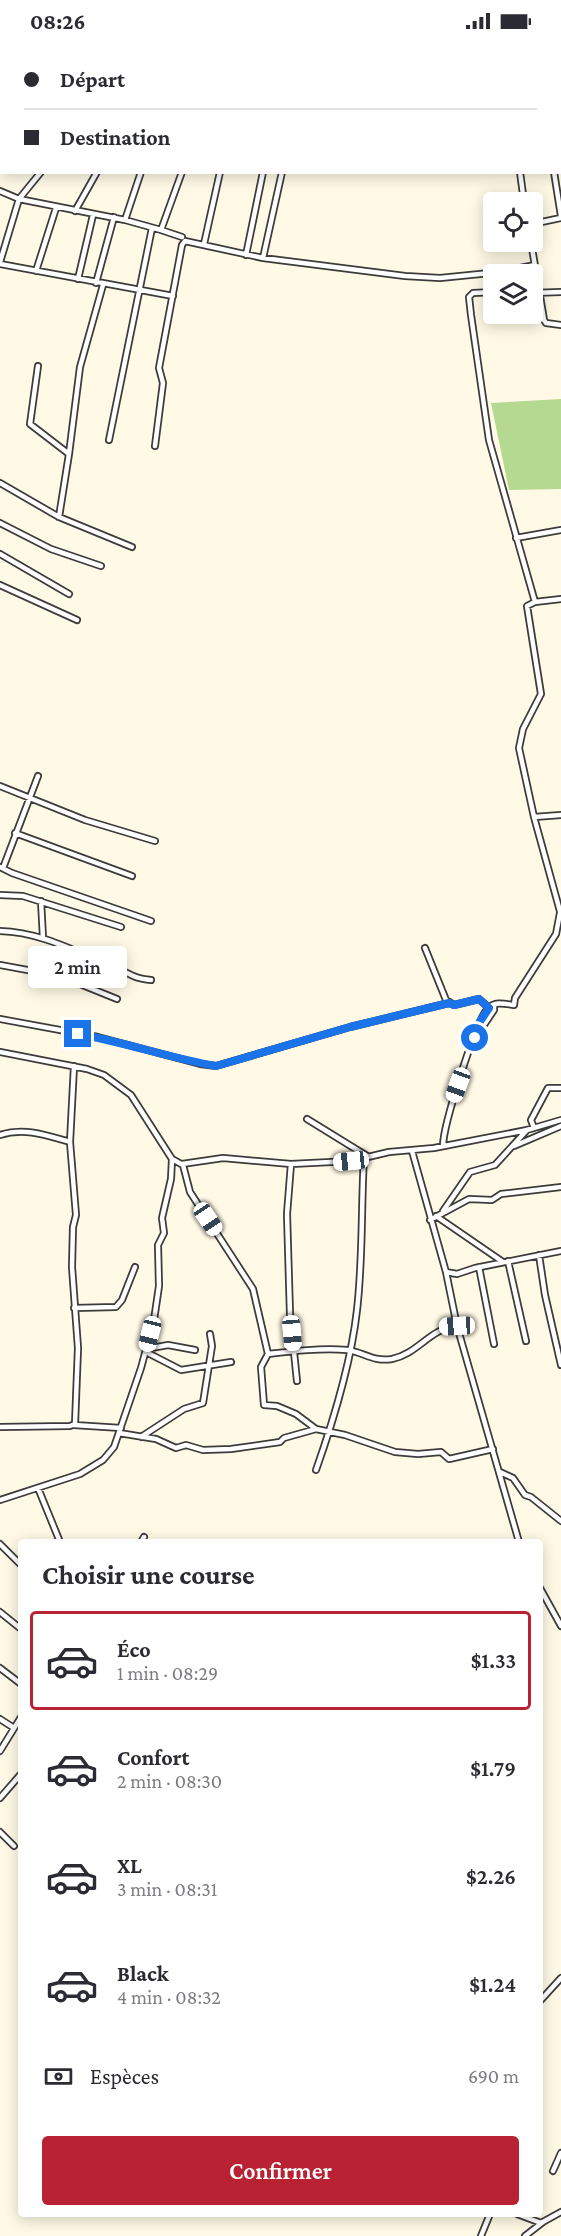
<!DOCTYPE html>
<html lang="fr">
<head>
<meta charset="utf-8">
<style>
	body { margin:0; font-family:"Crimson Pro",serif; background:#f7f7f7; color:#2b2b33; height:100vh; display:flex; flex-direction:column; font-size:22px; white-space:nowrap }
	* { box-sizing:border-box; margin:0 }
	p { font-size:20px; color:#7c7c81 }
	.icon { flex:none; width:33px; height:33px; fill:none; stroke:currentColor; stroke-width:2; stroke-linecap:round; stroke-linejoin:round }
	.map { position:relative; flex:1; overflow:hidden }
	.side { position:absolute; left:18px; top:1497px; width:525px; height:678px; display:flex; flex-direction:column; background:#fff; border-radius:6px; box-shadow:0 3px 15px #0003 }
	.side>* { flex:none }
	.banner { position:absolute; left:0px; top:0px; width:561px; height:132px; box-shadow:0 3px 15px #0003; display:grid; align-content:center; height:132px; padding:0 24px; background:#fff }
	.tools { position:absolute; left:483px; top:150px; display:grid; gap:12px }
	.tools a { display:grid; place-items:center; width:60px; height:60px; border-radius:6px; background:#fff; box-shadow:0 3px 15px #0003; font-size:30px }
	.end { position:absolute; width:27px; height:27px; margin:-14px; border:8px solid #1a73e8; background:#fff; box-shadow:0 0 0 3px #fff }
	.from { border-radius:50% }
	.bubble { position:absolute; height:42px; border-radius:6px; background:#fff; box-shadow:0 3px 15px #0003; font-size:20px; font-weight:600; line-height:42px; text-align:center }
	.car { position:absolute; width:18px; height:36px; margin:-18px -9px; border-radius:8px; box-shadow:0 0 4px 2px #0007; background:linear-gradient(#fff 24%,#345 0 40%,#fff 0 76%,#345 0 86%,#fff 0) }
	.banner b { display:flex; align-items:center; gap:21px; height:57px; font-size:22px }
	.banner b+b { border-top:2px solid #e1e1e2 }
	.banner i { width:15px; height:15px; background:#2b2b33 }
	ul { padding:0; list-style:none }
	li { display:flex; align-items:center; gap:18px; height:99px; margin:0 12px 9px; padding:0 12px; border:3px solid transparent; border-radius:6px }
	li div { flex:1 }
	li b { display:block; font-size:22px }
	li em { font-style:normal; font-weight:600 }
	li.selected { border-color:#b92232 }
	li>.icon { width:54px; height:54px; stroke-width:1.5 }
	h2 { padding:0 24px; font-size:27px; line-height:72px }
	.pay { display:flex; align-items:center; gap:15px; height:66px; padding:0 24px; font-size:22px }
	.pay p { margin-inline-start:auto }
	.primary-button { display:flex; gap:12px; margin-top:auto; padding:12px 24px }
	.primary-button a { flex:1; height:69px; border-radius:6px; background:#b92232; color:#fff; font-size:24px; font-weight:600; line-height:69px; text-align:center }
	.status { display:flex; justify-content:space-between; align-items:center; height:42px; padding:0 30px; background:#fff; direction:ltr }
	.status svg { height:16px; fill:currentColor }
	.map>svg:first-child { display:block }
	.forest { fill:#b5d990 }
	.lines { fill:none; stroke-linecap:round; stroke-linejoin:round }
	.minor-casing { stroke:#3c3c3c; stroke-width:8 }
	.minor { stroke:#fff; stroke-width:4.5 }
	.route { stroke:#1a73e8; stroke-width:8 }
</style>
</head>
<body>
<div class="status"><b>08:26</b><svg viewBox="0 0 49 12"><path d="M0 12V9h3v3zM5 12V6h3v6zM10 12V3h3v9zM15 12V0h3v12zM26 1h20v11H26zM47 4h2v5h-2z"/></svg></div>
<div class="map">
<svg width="561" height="2194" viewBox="0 0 561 2194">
	<rect width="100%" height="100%" fill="#fff9e6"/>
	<path class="forest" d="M561,357v90l-52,1 -18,-87z"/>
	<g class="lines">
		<g class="minor-casing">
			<path id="minor" d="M494,0v2
				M220,2l1,-2
				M288,2l1,-2
				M332,2l1,-2
				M560,38h1
				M0,83l2,-1
				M0,125l2,-2
				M520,130l4,30
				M554,130l7,44
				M0,149l19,8 106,21 36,10 21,-58
				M75,169l22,-39
				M125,178l16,-48
				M532,182l29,-6
				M161,188l21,7
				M531,200l13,78 2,3 15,2
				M204,202l16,-72
				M246,213l17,-83
				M263,216l19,-86
				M0,220l19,-63 22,-27
				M0,222l173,32
				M36,229l20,-63
				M78,237l15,-64
				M96,241l18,-66
				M494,250l-21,1 -4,4 2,18 18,125 46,162
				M532,251l29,-1
				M38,324l-8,58 39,30 11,-87 23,-82
				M109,398l43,-212
				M155,404l8,-63 -4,-15 23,-123 3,-4 78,17 142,18 35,2 60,-6 35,-7
				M0,441l59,34 73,30
				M59,475l10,-63
				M0,481l51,26 50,17
				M516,496l45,-8
				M0,512l69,40
				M0,543l77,35
				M561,557l-26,3 -8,4 14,88 -18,35 -4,19 15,69 27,98
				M0,744l85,34 70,21
				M534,775l27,-2
				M15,791l117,43
				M0,825l12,6 139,48
				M3,826l35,-92
				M0,853l23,1 98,31
				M41,859l2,37
				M0,889c42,1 78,22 116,37 16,6 15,10 35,12
				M425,906l21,52 8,5 25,-6 10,9
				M0,923l60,11 57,23
				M0,977l98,18 102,27 16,2 134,-39 99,-24
				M476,995l18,-27v-4
				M0,1010l87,17 17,6 27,20 41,64 11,6 7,27 63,97 15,65
				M307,1077l60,37
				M534,1086l-3,-8 17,-32h13
				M0,1093c24,-8 46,0 70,7
				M443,1104c0,-20 33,-126 45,-138 8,-7 17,-4 26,-3l1,-7 41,-64 4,-21
				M514,1104l47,-20
				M412,1109l34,121 11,54 62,216
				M182,1122l41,-6 68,6
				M443,1169l27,-39 25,-7 32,-35
				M436,1174l67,46
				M430,1178l39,-21 23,1 9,-6 60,-7
				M539,1213l6,40 16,70
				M508,1219l18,80
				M479,1225l15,77
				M446,1230l11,2 18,-6 86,-17
				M74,1266l42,-1 6,-7 13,-33
				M146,1307l22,-4 27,5
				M146,1310l35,18 50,-8
				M268,1312l-7,13 3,38 13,1 19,8 20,15 29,6 50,17 23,2 23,-2 8,7 44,-10
				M268,1312c26,-3 53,-6 79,-4 17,2 25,12 45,9 26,-5 38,-31 65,-33
				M297,1339l-7,-67 -3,-100 4,-50 60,-3 38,-9 45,-4 93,-18 34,-10
				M74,1383l47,3
				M0,1385l70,-1 5,-2 3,-76 -6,-81 1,-40 3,-12 -6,-73 4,-76
				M119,1391l37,6 20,9 10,-3 17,5 28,-1 49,-7 4,-4 32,-9
				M141,1395l43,-28 19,-6 9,-57 -2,-12
				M316,1428c18,-51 35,-106 41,-160 6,-51 4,-102 7,-153
				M500,1430l13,6 12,17 6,2 30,24
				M38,1446l22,54
				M0,1458l80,-26 23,-14 11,-13 27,-79 13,-48 5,-34 -1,-41 6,-12 -2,-15 9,-39 1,-20
				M141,1500l3,-5
				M0,1502l21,21
				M540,1546l21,38
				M0,1570l21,17
				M0,1626l21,16
				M0,1677l14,9
				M0,1709l21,-34
				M0,1756l21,-24
				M0,1790l14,14
				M540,1959l21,-23
				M553,2129l8,-18
				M517,2172l24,9 20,-11
				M481,2194l9,-22
				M525,2194l18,-14"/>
		</g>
		<use href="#minor" class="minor"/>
	</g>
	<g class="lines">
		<path class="route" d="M78,992c46,8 92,24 138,32l134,-39 99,-24 5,2 25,-6 10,9 -10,15 -4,15"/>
	</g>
</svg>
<div class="tools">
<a><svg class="icon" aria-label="locate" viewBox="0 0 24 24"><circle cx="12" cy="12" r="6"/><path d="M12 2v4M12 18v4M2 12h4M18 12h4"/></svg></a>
<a><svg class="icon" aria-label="layers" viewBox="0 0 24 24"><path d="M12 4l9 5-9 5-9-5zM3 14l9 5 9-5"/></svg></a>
</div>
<i class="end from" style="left:475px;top:996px"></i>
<i class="end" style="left:78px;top:992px"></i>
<div class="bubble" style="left:28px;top:904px;width:99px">2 min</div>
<i class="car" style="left:458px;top:1043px;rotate:200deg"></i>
<i class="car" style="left:351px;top:1119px;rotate:264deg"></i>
<i class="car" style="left:208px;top:1177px;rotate:146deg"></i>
<i class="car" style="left:457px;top:1284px;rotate:267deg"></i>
<i class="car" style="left:292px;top:1291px;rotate:175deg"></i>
<i class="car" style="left:150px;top:1292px;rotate:194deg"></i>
<div class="banner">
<b><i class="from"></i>Départ</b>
<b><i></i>Destination</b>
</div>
<section class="side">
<h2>Choisir une course</h2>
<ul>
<li class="selected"><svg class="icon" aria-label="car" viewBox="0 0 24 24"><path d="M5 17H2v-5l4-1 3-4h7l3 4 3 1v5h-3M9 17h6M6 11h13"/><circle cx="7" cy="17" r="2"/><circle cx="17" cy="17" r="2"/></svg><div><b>Éco</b><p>1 min · 08:29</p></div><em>$1.33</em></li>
<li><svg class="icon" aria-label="car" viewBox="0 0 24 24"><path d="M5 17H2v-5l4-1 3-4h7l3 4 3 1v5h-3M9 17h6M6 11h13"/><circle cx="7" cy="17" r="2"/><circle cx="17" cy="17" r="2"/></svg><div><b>Confort</b><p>2 min · 08:30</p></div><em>$1.79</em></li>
<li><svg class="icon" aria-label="car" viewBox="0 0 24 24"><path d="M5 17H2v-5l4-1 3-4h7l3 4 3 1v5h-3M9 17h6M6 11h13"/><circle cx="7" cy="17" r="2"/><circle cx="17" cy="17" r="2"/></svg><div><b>XL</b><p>3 min · 08:31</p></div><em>$2.26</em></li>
<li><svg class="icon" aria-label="car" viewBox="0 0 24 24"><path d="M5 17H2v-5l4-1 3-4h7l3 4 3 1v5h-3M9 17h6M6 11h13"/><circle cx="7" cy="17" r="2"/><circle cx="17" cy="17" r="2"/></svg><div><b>Black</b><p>4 min · 08:32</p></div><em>$1.24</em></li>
</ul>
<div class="pay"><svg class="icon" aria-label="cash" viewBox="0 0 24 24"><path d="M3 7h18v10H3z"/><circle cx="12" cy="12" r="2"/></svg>Espèces<p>690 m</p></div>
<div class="primary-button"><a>Confirmer</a></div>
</section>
</div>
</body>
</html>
